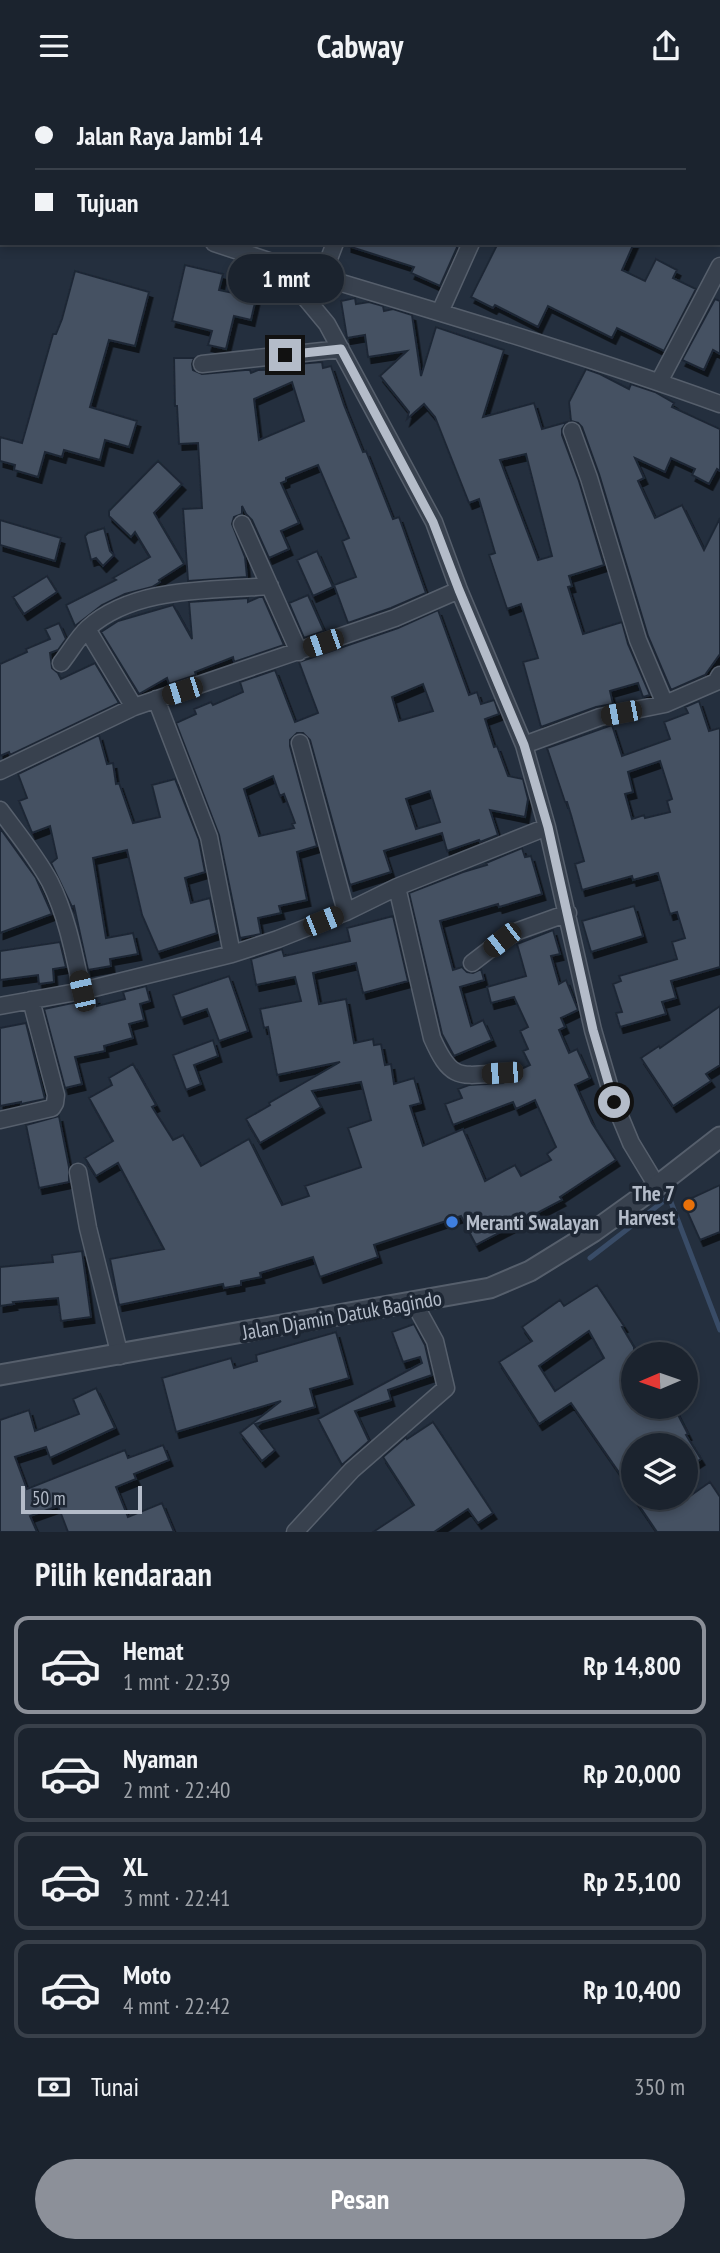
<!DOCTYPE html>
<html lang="id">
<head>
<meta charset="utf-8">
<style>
	body { margin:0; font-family:"PT Sans Narrow",sans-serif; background:#242b36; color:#f1f3f6; height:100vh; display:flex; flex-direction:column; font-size:26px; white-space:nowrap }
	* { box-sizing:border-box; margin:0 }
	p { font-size:23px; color:#a0a4aa }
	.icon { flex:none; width:38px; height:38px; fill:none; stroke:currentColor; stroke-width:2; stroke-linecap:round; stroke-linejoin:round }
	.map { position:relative; height:1441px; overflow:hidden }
	.side { display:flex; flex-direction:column; background:#1b232e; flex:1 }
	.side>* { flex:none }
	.top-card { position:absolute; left:0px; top:0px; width:721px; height:154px; box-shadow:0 4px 10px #0003,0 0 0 2px #39404a; display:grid; align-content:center; height:154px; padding:0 35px; background:#1b232e }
	.needle { width:46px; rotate:268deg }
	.controls { position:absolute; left:621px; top:1251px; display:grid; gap:14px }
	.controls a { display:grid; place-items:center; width:77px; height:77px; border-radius:50%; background:#1b232e; box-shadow:0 4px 10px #0003,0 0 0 2px #39404a; font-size:35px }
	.scale { position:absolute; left:21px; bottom:18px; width:121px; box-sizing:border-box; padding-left:7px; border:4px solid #b4bcc9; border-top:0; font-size:19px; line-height:24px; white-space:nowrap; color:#b4bcc9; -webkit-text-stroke:5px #1d2633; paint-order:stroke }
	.end { position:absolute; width:32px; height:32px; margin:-16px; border:9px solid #b4bcc9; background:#111; box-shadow:0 0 0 4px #111 }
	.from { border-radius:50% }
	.bubble { position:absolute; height:49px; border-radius:24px; background:#1b232e; box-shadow:0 4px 10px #0003,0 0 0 2px #39404a; font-size:23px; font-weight:700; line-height:49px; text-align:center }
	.car { position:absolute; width:21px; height:42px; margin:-21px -10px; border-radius:9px; box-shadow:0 0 5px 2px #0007; background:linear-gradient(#222 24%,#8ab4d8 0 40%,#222 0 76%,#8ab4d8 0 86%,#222 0) }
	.top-card b { display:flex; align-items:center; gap:24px; height:66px; font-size:26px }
	.top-card b+b { border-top:2px solid #39404a }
	.top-card i { width:18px; height:18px; background:#f1f3f6 }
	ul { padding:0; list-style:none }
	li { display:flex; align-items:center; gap:21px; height:98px; margin:0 14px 10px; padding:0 21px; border:4px solid #39404a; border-radius:14px }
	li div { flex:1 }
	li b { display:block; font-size:26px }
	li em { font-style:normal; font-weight:700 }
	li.selected { border-color:#8c9099 }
	li>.icon { width:63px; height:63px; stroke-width:1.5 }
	h2 { padding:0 35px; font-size:32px; line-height:84px }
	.pay { display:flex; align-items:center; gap:18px; height:77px; padding:0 35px; font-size:26px }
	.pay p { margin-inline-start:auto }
	.action { display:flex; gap:14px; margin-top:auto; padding:14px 35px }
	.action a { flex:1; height:80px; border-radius:42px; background:#8c9099; color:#fff; font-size:28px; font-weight:700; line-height:80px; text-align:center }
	header { display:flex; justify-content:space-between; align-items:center; height:91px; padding:0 35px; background:#1b232e; font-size:32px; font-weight:700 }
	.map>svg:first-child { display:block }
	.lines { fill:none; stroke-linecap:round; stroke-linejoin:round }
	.stream { stroke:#394c67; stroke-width:5 }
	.building { fill:#455162; stroke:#1f2835; stroke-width:2; fill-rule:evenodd; filter:url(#shadow) }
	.minor-casing { stroke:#565f6c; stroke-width:19 }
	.tertiary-casing { stroke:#565f6c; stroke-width:23 }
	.minor { stroke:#38414e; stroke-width:16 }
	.tertiary { stroke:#38414e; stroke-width:19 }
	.route { stroke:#b4bcc9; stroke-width:9 }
	.food-dot { fill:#e8710a; stroke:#1d2633; stroke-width:2.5 }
	.shop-dot { fill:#3f7fe0; stroke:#1d2633; stroke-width:2.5 }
	.labels { text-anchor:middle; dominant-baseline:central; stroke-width:7; stroke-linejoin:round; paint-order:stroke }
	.poi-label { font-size:21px; font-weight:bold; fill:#b4bcc9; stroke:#1d2633; text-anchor:end }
	.street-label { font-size:21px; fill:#b4bcc9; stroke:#1d2633 }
</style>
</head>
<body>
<header><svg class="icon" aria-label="menu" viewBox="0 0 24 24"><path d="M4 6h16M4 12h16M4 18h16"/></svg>Cabway<svg class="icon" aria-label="share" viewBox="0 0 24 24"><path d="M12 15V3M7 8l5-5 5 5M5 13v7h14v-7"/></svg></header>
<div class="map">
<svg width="720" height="1441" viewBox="0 0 720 1441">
	<defs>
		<filter id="shadow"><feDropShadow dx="3.5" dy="6" stdDeviation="0" flood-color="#0009"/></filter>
	</defs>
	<rect width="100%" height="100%" fill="#242f3e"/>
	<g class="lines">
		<path class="stream" d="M590,1167l79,-61 51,133"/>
	</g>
	<path class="building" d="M348,152h111l-19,43 -29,-13 3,-6 -66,-21z
		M498,152h136l-12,27 23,11 11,-22 21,11 -4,8 23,11 -32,62 -47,-23 -5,10 -64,-32 -10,21 -43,-22 -2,3 -22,-11z
		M185,174l38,9 -4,16 24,5 3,-13 13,3 -8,35 -17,-4 -8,33 -18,-4 4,-14 -40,-10z
		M75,180l74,21 -14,54 -26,-6 -19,67 47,14 -8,26 -24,-7 -5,20 -36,-10 -2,7 -17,-5 -7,25 -24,-7 1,-5 -15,-4v-24l22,6 31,-109h3l6,-15z
		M355,207l1,6 13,-2 14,4 1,5 9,-2 19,6 9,61 15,-49 68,23 -21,67 51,-14 8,26 25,-7 -5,7v6l17,46 25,84 -35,11 3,10 -4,1 15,47 39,-12 6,22 22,51 -7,2 -5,-14 -28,8 3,13 -17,3 -55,20 -18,-65 15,-4 -17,-54 -14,5 -18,-54 6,-2 -16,-54 -10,4 -34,-86 -11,-13 -17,15 2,-7 -29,-36 27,-25 -39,6 -3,-22 -18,3 -6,-37zM526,363l26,102 -14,4 -38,-100z
		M715,208l5,2v53l-7,-4 -9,20 -22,-10z
		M174,267h20l-2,6 1,6 9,4 43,-4h5l1,3 7,-3 38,-1v-5l26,-2 1,6 8,-2 13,39 19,47 3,-1 27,68 6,-2 27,76 -35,15 -43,15 -14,-38 22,-8 -14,-36 7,-3 -31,-73 -32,13v3l-5,2 18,40 -18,8 8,18 -20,9 -17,-38 -6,-6 -4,-8v8l-8,3 -2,7 13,33 2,20 -59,4 -5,-72 19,-1 -4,-65 -19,1 -2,-38h-2zM292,291l12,39 -45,19 -5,-41z
		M586,278l14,5 29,15 2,-5 24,8 19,11 -2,4 48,22v42l-3,-2 -8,15 -17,-9 3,-6 -24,-11 -6,14 -30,-14 9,20 -6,3 17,37 27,-13 22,45 16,-32v136l-15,21 -34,15 -23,-54 -49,-162 -17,-47 -4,-4 -7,-2 -2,-19z
		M158,370l24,23 -28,29 30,51 -25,16 1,2 -8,5 -27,7 -23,11 -27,21 -9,-21 50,-25 -3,-2 37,-21 -15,-25 -4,5 -22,-21v-5z
		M0,429l61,18 -6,23 -55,-16z
		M104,437l6,23 4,4 -11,11 -7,-8 -5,2 -6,-24 3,-3z
		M317,460l16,36 -20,9 -16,-36z
		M47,485l10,16 -33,22 -11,-17z
		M308,504l16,36 -20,7 -15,-35z
		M259,506h4l21,48 -50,17 -1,-5 -38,15 1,3 -27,9 -2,-6 -28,16 -38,-62 17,-11 55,-16 19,34 -3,-37 59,-4v4z
		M438,519l31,85 8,-3 4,12 13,-4 1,2 4,12 -14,5 9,28 3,-1 11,30 15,3 5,20 -3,18 -35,-7 8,25 -18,7 -1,-2 -32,11 -5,-18 -58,18 7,21 -41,13 -40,-145 -7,-7h-6l-7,7v6l27,100 -20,6 10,48 -28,6 2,7 -23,5 3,16 -21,4 -21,-103 -43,-112 20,-9 -2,-5 17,-7 2,3 30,-13 -3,-10 35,-12 20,52 23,-9 -19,-51 99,-34zM423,593l10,27 -34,10 -7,-24zM273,685l7,20 4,-2 11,29 -3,1 2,4 -35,8 -15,-47zM430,700l10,31 -24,7 -10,-30z
		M59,532l7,16 -8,11 -8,3 2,15 6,5 3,6 34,-16 24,40 -109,52 -1,-3 -9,4v-92l27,-12 -1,-3 24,-10 -5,-10z
		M699,610l10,30 11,-3v239l-49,14 5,17 -14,4 4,12 -46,13 -4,-14 6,-1 -9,-28 8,-3 -2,-5 58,-17 -5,-17 13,-4 -8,-26 -7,2 -12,-41 -25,7 -1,-4 -50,14 -7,-26 9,-3 -13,-46 -4,-13h-2l-18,-54 65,-23 10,31 48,-17 -6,-17 24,-9 -3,-6zM660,670l12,38 -5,2 3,11 -25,6 -1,-3 -12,4 -7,-25 8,-2 -5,-20z
		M99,644l8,29 6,-1 3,21 3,-1 14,40 27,-6 -8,-32 23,-6 24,61 6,32 -20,6 6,25 19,-5 7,35 -59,19 -16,-37 -15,-65 -34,8 13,80 27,-5 5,21 -28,5 1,7 -23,4 -14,-64 -2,1 -21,-44 6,-5 -7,-32 -18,7 -13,-32 8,-3 -9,-24z
		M0,737l36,50 16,36 -52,19z
		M522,757l3,9 6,-1 11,38 -43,13 -1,-3 -58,17 13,49 9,-3 5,5 6,1 8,-4 3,11 -24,7 11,39 12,-6 9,20 -38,16 -12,-22 -33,-141 54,-21 24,-7 -1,-2z
		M634,815l9,30 -52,16 -9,-31z
		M393,825l15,65 -45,12 -7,-30 -43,10 6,31 27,-5 8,44 19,-4 1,6 7,-1 4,21 6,-1 3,20 20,-6 7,25 -11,3 13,40 40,-17 22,52 30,-16 6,11 30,-16 -4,-6 9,-7 -21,-47 -19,9 -3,-7 -60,23 -8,-21 17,-6 -4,-9 11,-4 34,-2 8,-5 1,-5 18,-8 -7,-14 5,-2 -8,-18 8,-4 -14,-30 -23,6 -4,-16 39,-11 -9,-32 36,-14 7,24 -9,2 8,28 7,-4 12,30 -17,8 4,9 -6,3 10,23 8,-4 13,29 -15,7 17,38 24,37 -56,37 2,3 -86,45 -15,-29 -87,29 4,12 -58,20 -7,-20 -53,16 1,4 -20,4v4l-17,3 -1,-4 -104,21 -9,-46 54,-10 -46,-86 -22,13 -11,-18 28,-17 -24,-43 23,-13 -3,-7 24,-14 23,41 -4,2 21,33 10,-5 18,31 48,-27 33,66 27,-9 -4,-10 56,-19 -13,-39 23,-8 -10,-38 -49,9 9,16 -61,36 -14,-24 24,-14 -1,-2 71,-41 -63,13 -9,-48 -4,1 -4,-19 41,-8 -6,-24 -39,8 -5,-26 31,-10 2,7 66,-15 -3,-13z
		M60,851l6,25 -13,2 1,13 -15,2 -1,-9 -38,5v-29z
		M229,885l19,55 -29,10 -12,-32 -26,9 -8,-23z
		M146,895l4,15 -10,3 4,16 -15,4 4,14 -29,8 1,5 -30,6 7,27 -17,4 -21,-79 52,-11 1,8 28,-7 -2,-7z
		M720,915v59l-14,9 5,7 -38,25 -32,-48 18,-12 1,2z
		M26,932l19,76 -24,5v-2l-21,4v-78z
		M213,949l5,16 -24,9 7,19 -15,6 -13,-35z
		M59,1025l10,51v15l-30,6 -13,-63z
		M720,1094v47l-20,8 -17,-38z
		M82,1160l9,66 -30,4 -3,-23 -45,4 1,2 -14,2v-39l53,-5 -1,-7z
		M597,1194l27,41 -2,1 12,20v60h40l14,27 -2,1 15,24 -15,10v-24h-52v49l-63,-91 -32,21 -40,-62 33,-21 -10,-14 38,-27 4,6zM589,1240l15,27 -49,33 -16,-25z
		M414,1233l11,21 7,30 -44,15 3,10 -36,11 14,30 -27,24 -24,-46 104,-56 -2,-6 -17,5 -11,-30z
		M336,1241l13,46 -39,11 5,18 -60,17 20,26 -13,11 -22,-28 41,-32 -105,31 -14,-54 69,-20 3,10 23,-7 -1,-6z
		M96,1297l19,40 -65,30 -4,-11 -31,10 12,32 98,-39 3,8 35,-13 6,15 -35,14 2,5 -20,8 12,30 34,-14 12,29h-106l-10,-26 -28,10 7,16h-37v-112l29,-10 6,21 44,-17 -6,-15z
		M433,1331l60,91 -15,10 -10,-14 -34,23h-61l41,-27 -31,-48 23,-20 1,2z
		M710,1391l10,15v35h-63l-23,-34h53z"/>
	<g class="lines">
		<g class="minor-casing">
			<path id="minor" d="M104,0l3,2
				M38,2l1,-2
				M269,2l1,-2
				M388,2l1,-2
				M446,2l1,-2
				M0,88l2,-3
				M214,152l58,19 26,27 29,35 107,198 25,68 65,155 23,82 46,203 21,72 17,41 26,43
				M275,172c149,45 299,88 445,141
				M322,186l13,-34
				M440,221l31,-69
				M202,273l139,-15
				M659,291l61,-116
				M572,340l17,47 49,162 27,64
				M242,433l57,128
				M87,538l47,78
				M61,572c9,-11 17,-26 27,-35 47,-42 123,-37 182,-42
				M156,608l53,138 23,117
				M300,652l46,169
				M524,654l76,-28 65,-13 51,-22 4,-7
				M0,680l134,-64 261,-89 64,-28
				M0,719c17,23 36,46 50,72 17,34 24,72 32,109
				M397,796l35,151c19,43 27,38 70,35
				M472,872l30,-23 16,-9 50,-18
				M0,915l82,-15 150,-37 46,-15 68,-27 51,-25 150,-60
				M0,1029l52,-12 3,-5 1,-8 -25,-95
				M78,1081l10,56 32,128
				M295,1441l57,-62 94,-82 -11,-47 -22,-40"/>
		</g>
		<g class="tertiary-casing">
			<path id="tertiary" d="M0,1284l490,-87 40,-17 63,-39 64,-46 63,-49"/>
		</g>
		<use href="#minor" class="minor"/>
		<use href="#tertiary" class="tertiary"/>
	</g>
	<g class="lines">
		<path class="route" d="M285,264l56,-6 92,173 26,68 65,155 24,82 45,203 21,72"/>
	</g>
	<circle class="food-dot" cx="689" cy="1114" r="7"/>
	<circle class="shop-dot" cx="452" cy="1131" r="7"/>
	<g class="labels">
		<g class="poi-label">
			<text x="675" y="1102">The 7<tspan x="675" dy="24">Harvest</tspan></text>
			<text x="466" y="1131" text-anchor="start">Meranti Swalayan</text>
		</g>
		<g class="street-label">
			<text transform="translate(342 1224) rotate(-10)">Jalan Djamin Datuk Bagindo</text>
		</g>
	</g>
</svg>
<div class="controls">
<a><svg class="needle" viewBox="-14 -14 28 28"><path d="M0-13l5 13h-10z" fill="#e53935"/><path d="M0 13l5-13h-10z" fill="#a0a4aa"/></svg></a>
<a><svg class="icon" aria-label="layers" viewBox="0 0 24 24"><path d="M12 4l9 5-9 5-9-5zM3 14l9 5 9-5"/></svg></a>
</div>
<div class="scale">50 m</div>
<i class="end from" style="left:614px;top:1011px"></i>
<i class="end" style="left:285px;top:264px"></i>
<div class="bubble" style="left:228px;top:163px;width:116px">1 mnt</div>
<i class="car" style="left:323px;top:552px;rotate:251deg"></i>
<i class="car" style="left:182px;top:600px;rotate:252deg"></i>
<i class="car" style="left:621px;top:622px;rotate:259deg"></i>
<i class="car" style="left:323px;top:830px;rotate:68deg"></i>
<i class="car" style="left:502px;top:849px;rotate:232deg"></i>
<i class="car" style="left:82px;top:900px;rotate:347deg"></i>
<i class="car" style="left:502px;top:982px;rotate:266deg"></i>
<div class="top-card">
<b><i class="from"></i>Jalan Raya Jambi 14</b>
<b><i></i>Tujuan</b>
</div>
</div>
<section class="side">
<h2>Pilih kendaraan</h2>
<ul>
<li class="selected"><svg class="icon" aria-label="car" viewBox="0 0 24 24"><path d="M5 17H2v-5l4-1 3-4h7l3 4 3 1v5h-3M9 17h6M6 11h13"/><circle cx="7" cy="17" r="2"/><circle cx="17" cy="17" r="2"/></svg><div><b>Hemat</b><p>1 mnt · 22:39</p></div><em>Rp 14,800</em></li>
<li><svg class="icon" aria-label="car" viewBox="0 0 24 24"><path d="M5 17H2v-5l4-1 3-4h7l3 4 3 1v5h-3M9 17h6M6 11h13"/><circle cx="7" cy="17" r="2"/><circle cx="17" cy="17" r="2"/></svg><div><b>Nyaman</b><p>2 mnt · 22:40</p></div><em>Rp 20,000</em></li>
<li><svg class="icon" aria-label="car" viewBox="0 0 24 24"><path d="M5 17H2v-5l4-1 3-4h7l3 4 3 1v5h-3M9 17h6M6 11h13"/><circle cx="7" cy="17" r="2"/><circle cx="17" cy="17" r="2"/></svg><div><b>XL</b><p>3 mnt · 22:41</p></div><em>Rp 25,100</em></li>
<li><svg class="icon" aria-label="car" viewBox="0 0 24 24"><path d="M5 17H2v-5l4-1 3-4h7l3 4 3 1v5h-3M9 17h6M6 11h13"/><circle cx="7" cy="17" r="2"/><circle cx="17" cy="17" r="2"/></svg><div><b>Moto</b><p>4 mnt · 22:42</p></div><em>Rp 10,400</em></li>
</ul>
<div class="pay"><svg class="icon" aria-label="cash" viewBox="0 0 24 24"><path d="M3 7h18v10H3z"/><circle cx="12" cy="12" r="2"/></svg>Tunai<p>350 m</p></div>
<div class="action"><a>Pesan</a></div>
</section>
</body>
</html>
